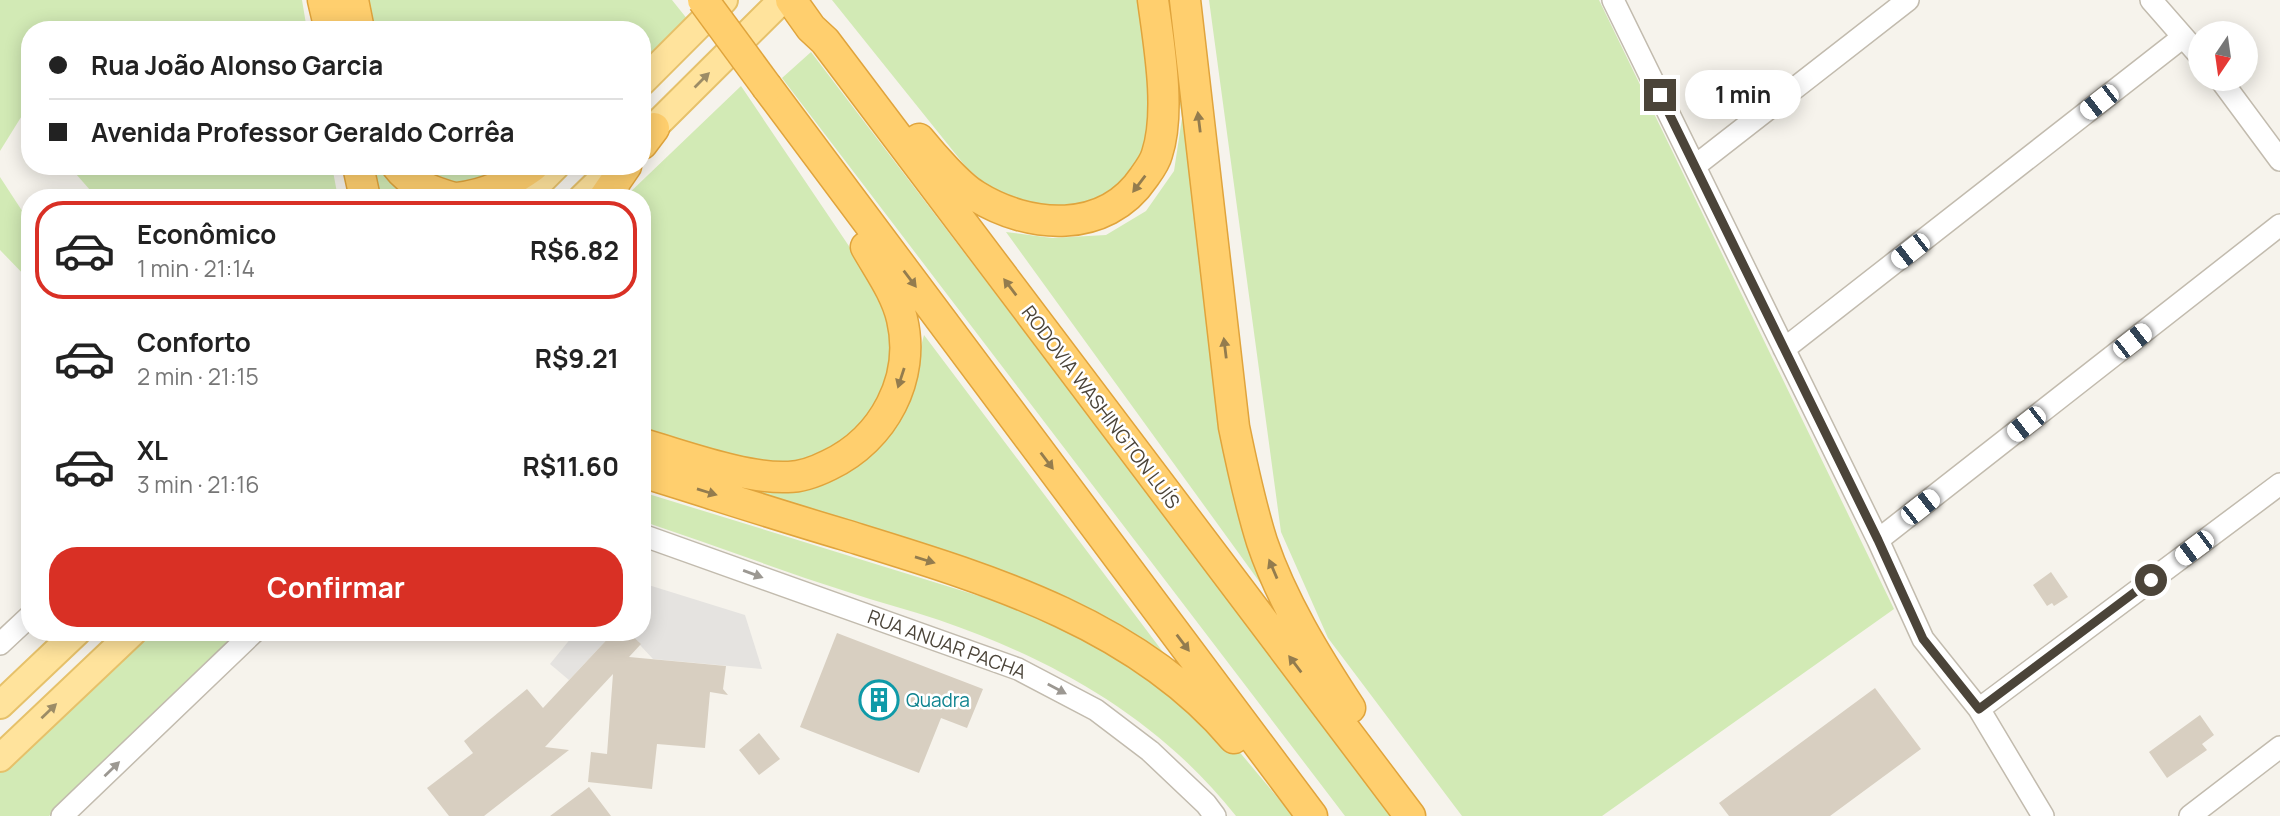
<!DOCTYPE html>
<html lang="pt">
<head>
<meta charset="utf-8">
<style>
	body { margin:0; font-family:Manrope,sans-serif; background:#f6f6f6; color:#222; height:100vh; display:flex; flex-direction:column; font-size:26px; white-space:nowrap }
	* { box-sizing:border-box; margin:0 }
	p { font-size:23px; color:#767676 }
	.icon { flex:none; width:38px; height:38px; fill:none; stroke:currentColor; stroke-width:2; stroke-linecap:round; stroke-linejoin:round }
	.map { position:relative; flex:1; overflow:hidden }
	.drawer { position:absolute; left:21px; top:189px; width:630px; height:452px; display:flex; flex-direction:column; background:#fff; border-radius:28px; box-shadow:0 4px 18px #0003 }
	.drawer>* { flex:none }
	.hud { position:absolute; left:21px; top:21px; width:630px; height:154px; border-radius:28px; box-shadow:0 4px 18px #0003; display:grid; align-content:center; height:154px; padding:0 28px; background:#fff }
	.needle { width:46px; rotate:193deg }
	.controls { position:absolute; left:2188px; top:21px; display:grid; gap:14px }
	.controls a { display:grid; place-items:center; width:70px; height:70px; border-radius:50%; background:#fff; box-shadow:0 4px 18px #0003; font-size:35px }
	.end { position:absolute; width:32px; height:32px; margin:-16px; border:9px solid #4b4439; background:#fff; box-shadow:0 0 0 4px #fff }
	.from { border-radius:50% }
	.bubble { position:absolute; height:49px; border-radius:24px; background:#fff; box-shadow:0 4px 18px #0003; font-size:23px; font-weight:700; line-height:49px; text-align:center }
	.car { position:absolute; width:21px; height:42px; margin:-21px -10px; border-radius:9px; box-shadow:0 0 5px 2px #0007; background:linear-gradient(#fff 24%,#345 0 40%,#fff 0 76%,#345 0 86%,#fff 0) }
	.hud b { display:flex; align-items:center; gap:24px; height:66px; font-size:26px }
	.hud b+b { border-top:2px solid #e0e0e0 }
	.hud i { width:18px; height:18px; background:#222 }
	ul { padding:12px 0 0; list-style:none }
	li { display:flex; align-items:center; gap:21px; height:98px; margin:0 14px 10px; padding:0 14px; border:4px solid transparent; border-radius:28px }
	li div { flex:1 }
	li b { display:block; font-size:26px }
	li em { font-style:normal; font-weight:700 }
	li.current { border-color:#d93025 }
	li>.icon { width:63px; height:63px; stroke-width:1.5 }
	.button { display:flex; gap:14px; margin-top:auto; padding:14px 28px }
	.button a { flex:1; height:80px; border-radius:28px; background:#d93025; color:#fff; font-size:28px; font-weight:700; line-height:80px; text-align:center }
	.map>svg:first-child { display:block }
	.green { fill:#d2eab5 }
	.parking { fill:#e5e3e0 }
	.building { fill:#d8cfc1 }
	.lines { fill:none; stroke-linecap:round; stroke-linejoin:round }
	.minor-casing { stroke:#c2bbae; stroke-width:24 }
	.major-casing { stroke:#e6c16a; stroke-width:30 }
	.highway-casing { stroke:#e0a43c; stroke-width:33 }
	.minor { stroke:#fff; stroke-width:21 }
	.major { stroke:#ffe39c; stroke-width:26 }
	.highway { stroke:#ffcf6e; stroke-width:30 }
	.highway-bridge-casing { stroke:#e0a43c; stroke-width:33; stroke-linecap:butt }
	.highway-bridge { stroke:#ffcf6e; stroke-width:30 }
	.oneway { fill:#9c8c66 }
	.oneway2 { fill:#937c4e }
	.oneway3 { fill:#9c9892 }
	.route { stroke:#4b4439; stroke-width:9 }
	.labels { text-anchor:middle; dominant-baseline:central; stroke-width:5; stroke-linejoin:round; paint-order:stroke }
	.street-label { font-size:19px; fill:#4b4439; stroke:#fff }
	.culture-label { font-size:19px; fill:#0d838f; stroke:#fff; text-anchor:start }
</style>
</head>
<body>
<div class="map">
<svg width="2280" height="816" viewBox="0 0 2280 816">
	<rect width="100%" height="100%" fill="#f6f3ec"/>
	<path class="green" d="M0,0h302l5,30h-277v91l-7,-7 -23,37z
		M367,0h305l16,20 -46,43v-33h-269z
		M832,0h310l15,137 -23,51 -45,25 -80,-9 -43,-37z
		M1165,0h13l91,595 -263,-363 46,6 54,-3 40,-24 28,-40 8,-53z
		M1209,0h390l295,609 -292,207h-140l-134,-178 -47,-106z
		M811,52l583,764h-49l-563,-738z
		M741,86l143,212 13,54 -12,46 -26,31 -51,36 -57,-1 -109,-31v-235h-18z
		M69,166h263l6,32h-241z
		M367,166h17l37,32h-47z
		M416,166h99l-46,20 -48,-14z
		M0,177l30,46v58l-30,-31z
		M924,335l245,325 -89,-51 -66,-33 -372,-117 137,30 131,-102z
		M642,492l399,123 72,37 114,85 66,79h-57c-77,-97 -180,-156 -297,-196 -30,-10 -61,-18 -91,-28 -69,-22 -137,-48 -206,-71z
		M145,632h95l-191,184h-49v-48z"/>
	<path class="parking" d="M642,583l103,32 17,54 -109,-10 -25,-27h14z
		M576,632h38l-45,48 -19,-16z"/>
	<path class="building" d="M2051,572l17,25 -14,9 -2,-3 -5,3 -14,-21z
		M614,632h14l13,12 -12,13 97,9 -3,23 5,6 -18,-3 -5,56 -48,-4 -5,45 -64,-7 3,-30 16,2 6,-80 -68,73 24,3 -85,66h-35l-22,-28 46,-35 -9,-12 63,-52 16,19z
		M837,633l146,56 -16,39 -26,-10 -22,55 -119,-46z
		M1875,688l46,61 -91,67h-101l-10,-13z
		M2200,715l14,20 -12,9 5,6 -40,28 -18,-26z
		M759,733l21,26 -21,16 -20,-25z
		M589,787l22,29h-61z"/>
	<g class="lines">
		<g class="minor-casing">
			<path id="minor" d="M1613,0l265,540 45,99 56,70 64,107
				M2151,0l49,56
				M2220,79l60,81
				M1695,166l213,-166
				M1784,349l399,-312
				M642,535l376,134 78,41 54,41 56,53 9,12
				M1878,540l402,-315
				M0,644l30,-28
				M1979,709l301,-225
				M62,816l192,-184
				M2190,816l90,-69"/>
		</g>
		<g class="major-casing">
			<path id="major" d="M642,82l82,-82
				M642,139l140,-139
				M524,198l32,-32
				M582,198l33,-32
				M0,705l77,-73
				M0,758l133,-126"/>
		</g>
		<g class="highway-casing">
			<path id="highway" d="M323,0l7,30
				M353,0l6,30
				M791,0l20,28 14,13 585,775
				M1185,0l49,427c8,39 16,77 28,115 20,59 54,114 88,166
				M767,87l545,729
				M919,139c13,16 40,47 57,57 53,33 129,39 168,-19 5,-7 11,-15 13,-23 14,-43 2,-109 -4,-154
				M642,144l12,-16
				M358,166l7,32
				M397,166c13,18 36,26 57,32
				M457,198c31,-4 51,-14 76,-32
				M604,198l22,-32
				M642,444c43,12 104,35 146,33 15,0 29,-6 41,-12 55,-26 87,-87 73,-146 -6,-26 -23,-49 -36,-72
				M642,472c68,21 135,43 203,63 139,43 291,87 389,203"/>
		</g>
		<use href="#minor" class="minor"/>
		<use href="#major" class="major"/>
		<use href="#highway" class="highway"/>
		<g class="highway-bridge-casing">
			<path id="highway-bridge" d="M703,0l64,87"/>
		</g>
		<use href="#highway-bridge" class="highway-bridge"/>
	</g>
	<defs><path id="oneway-solid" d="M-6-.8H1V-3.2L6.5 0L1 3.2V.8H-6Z" transform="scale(1.75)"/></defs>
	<g class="oneway">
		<use href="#oneway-solid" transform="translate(702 80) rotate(-45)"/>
		<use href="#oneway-solid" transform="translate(49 711) rotate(-44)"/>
	</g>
	<g class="oneway2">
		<use href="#oneway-solid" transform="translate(1199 122) rotate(-97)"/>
		<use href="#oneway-solid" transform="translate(1139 184) rotate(127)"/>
		<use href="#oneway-solid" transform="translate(910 279) rotate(53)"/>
		<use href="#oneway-solid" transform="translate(1010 287) rotate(-127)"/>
		<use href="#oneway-solid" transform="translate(1225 348) rotate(-97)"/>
		<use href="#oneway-solid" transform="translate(901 378) rotate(108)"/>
		<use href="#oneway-solid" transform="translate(1047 461) rotate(53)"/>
		<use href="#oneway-solid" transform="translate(707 492) rotate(17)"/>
		<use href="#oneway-solid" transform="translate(925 560) rotate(17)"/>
		<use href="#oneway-solid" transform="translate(1273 569) rotate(-113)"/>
		<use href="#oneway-solid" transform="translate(1183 643) rotate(53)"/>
		<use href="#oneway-solid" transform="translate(1295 664) rotate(-127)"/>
	</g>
	<g class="oneway3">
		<use href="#oneway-solid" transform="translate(753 574) rotate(20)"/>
		<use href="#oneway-solid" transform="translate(1057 689) rotate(28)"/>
		<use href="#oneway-solid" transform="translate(112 769) rotate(-44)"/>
	</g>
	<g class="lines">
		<path class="route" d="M1660,95l218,445 45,99 56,70 172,-129"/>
	</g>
	<defs>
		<g id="building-ring" transform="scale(2.0125)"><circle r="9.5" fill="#fff" stroke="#0f9aa8" stroke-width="1.5"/><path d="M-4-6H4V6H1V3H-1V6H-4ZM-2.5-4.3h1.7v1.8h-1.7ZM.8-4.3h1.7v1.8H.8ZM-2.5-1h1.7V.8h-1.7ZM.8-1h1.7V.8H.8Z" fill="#0f9aa8"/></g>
	</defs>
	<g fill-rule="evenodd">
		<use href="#building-ring" x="879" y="700"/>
	</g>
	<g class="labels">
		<g class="street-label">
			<text transform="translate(1101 407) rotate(53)">RODOVIA WASHINGTON LUÍS</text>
			<text transform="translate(947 644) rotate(20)">RUA ANUAR PACHA</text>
		</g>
		<g class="culture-label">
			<text x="906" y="700">Quadra</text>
		</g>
	</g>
</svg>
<div class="controls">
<a><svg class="needle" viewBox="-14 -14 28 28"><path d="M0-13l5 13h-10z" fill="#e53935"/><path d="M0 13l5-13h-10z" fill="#767676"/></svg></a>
</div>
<i class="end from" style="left:2151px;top:580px"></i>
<i class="end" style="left:1660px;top:95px"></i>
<div class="bubble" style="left:1685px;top:70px;width:116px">1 min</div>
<i class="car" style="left:2099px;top:102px;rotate:232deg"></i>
<i class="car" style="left:1910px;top:251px;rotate:232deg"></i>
<i class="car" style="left:2132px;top:341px;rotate:52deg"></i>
<i class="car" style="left:2026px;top:424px;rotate:232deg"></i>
<i class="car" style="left:1920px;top:507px;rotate:52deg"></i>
<i class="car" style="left:2194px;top:548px;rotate:233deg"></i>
<div class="hud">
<b><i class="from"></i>Rua João Alonso Garcia</b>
<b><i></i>Avenida Professor Geraldo Corrêa</b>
</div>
<section class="drawer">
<ul>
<li class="current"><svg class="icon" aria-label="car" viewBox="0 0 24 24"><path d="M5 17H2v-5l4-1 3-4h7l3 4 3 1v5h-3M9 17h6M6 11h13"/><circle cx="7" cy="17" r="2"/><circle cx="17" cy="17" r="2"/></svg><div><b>Econômico</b><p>1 min · 21:14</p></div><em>R$6.82</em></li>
<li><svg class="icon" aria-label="car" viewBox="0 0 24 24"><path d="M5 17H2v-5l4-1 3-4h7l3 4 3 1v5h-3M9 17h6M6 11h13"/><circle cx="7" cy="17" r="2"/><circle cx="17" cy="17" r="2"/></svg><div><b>Conforto</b><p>2 min · 21:15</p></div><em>R$9.21</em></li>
<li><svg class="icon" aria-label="car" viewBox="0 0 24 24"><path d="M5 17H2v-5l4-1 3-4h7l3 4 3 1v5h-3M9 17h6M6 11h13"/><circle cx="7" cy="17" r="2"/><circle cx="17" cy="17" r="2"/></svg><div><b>XL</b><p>3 min · 21:16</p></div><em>R$11.60</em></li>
</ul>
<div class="button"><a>Confirmar</a></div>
</section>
</div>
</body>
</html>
